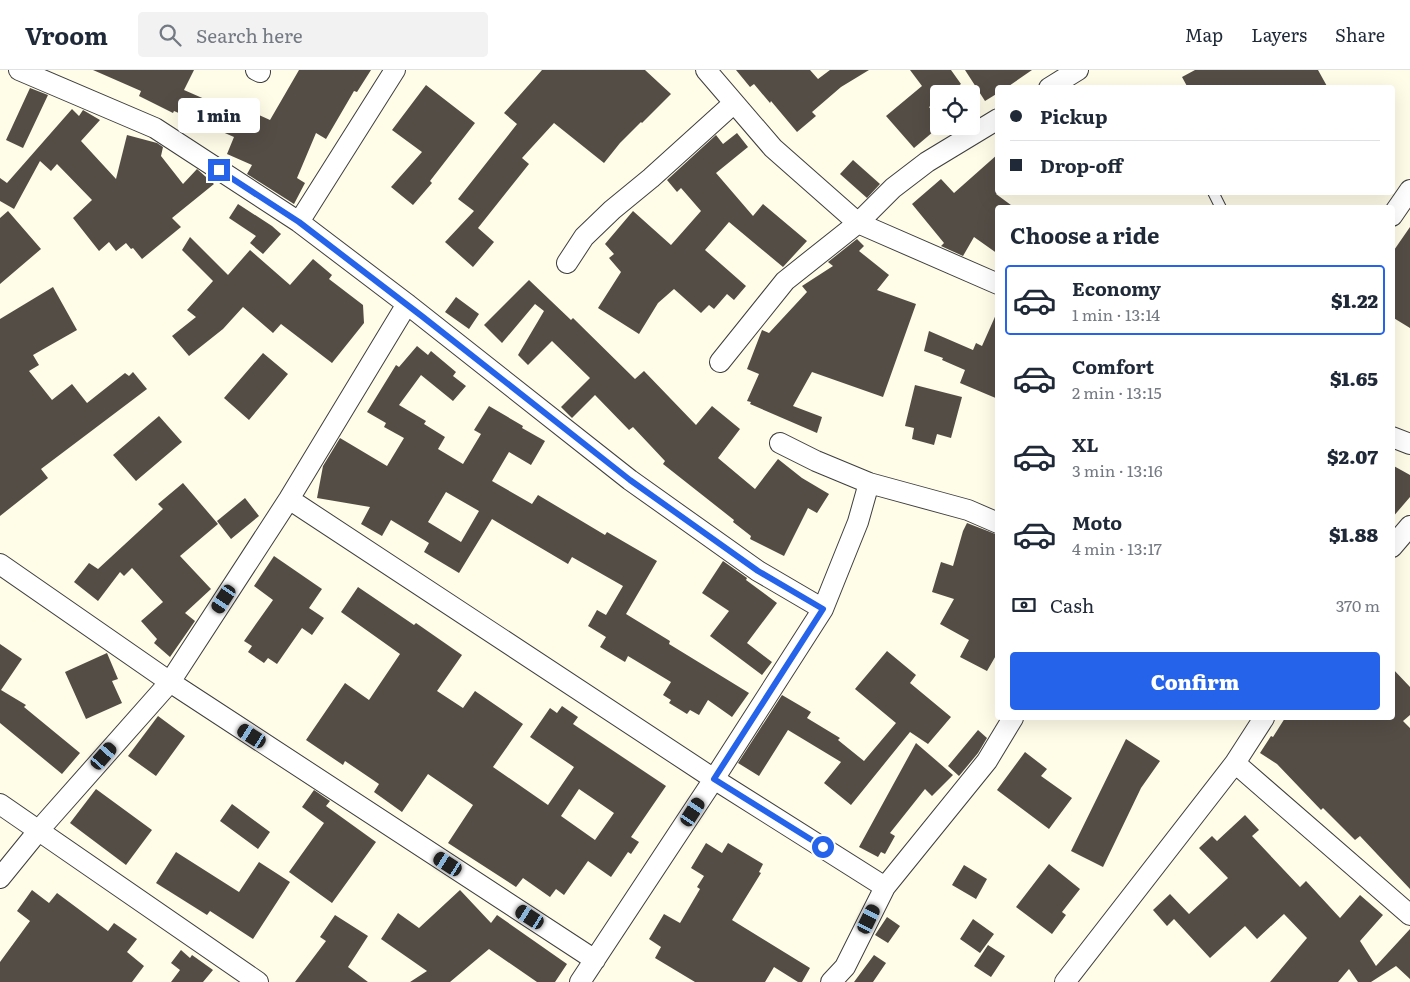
<!DOCTYPE html>
<html lang="en">
<head>
<meta charset="utf-8">
<style>
	body { margin:0; font-family:Literata,serif; background:#f2f2f3; color:#1f2937; height:100vh; display:flex; flex-direction:column; font-size:19px; white-space:nowrap }
	* { box-sizing:border-box; margin:0 }
	p { font-size:16px; color:#747a83 }
	.icon { flex:none; width:28px; height:28px; fill:none; stroke:currentColor; stroke-width:2; stroke-linecap:round; stroke-linejoin:round }
	.map { position:relative; flex:1; overflow:hidden }
	.sheet { position:absolute; left:995px; top:135px; width:400px; height:515px; display:flex; flex-direction:column; background:#fff; border-radius:5px; box-shadow:0 5px 20px #0002 }
	.sheet>* { flex:none }
	.top-card { position:absolute; left:995px; top:15px; width:400px; height:110px; border-radius:5px; box-shadow:0 5px 20px #0002; display:grid; align-content:center; height:110px; padding:0 15px; background:#fff }
	.controls { position:absolute; left:930px; top:15px; display:grid; gap:10px }
	.controls a { display:grid; place-items:center; width:50px; height:50px; border-radius:5px; background:#fff; box-shadow:0 5px 20px #0002; font-size:25px }
	.end { position:absolute; width:22px; height:22px; margin:-11px; border:6px solid #2563eb; background:#fff; box-shadow:0 0 0 2px #fff }
	.from { border-radius:50% }
	.bubble { position:absolute; height:35px; border-radius:5px; background:#fff; box-shadow:0 5px 20px #0002; font-size:16px; font-weight:800; line-height:35px; text-align:center }
	.car { position:absolute; width:15px; height:30px; margin:-15px -8px; border-radius:6px; box-shadow:0 0 4px 1px #0007; background:linear-gradient(#222 24%,#8ab4d8 0 40%,#222 0 76%,#8ab4d8 0 86%,#222 0) }
	.top-card b { display:flex; align-items:center; gap:18px; height:48px; font-size:19px }
	.top-card b+b { border-top:1px solid #e0e1e3 }
	.top-card i { width:12px; height:12px; background:#1f2937 }
	ul { padding:0; list-style:none }
	li { display:flex; align-items:center; gap:15px; height:70px; margin:0 10px 8px; padding:0 5px; border:2px solid transparent; border-radius:5px }
	li div { flex:1 }
	li b { display:block; font-size:19px }
	li em { font-style:normal; font-weight:800 }
	li.current { border-color:#2563eb }
	li>.icon { width:45px; height:45px; stroke-width:1.5 }
	h2 { padding:0 15px; font-size:22px; line-height:60px }
	.pay { display:flex; align-items:center; gap:12px; height:55px; padding:0 15px; font-size:19px }
	.pay p { margin-inline-start:auto }
	.primary-button { display:flex; gap:10px; margin-top:auto; padding:10px 15px }
	.primary-button a { flex:1; height:58px; border-radius:5px; background:#2563eb; color:#fff; font-size:20px; font-weight:800; line-height:58px; text-align:center }
	header { display:flex; align-items:center; gap:30px; box-sizing:border-box; height:70px; padding:0 25px; background:#fff; border-bottom:1px solid #e0e1e3 }
	header strong { font-size:24px }
	nav { display:flex; gap:28px; margin-inline-start:auto; font-size:18px }
	.search { width:350px; height:45px; background:#f2f2f3; display:flex; align-items:center; gap:12px; box-sizing:border-box; padding:0 18px; border-radius:5px; color:#747a83; font-size:19px }
	.map>svg:first-child { display:block }
	.building { fill:#544d46; fill-rule:evenodd }
	.lines { fill:none; stroke-linecap:round; stroke-linejoin:round }
	.service-casing { stroke:#3e3e3e; stroke-width:12 }
	.minor-casing { stroke:#3e3e3e; stroke-width:22 }
	.service { stroke:#fff; stroke-width:10 }
	.minor { stroke:#fff; stroke-width:20 }
	.route { stroke:#2563eb; stroke-width:6 }
</style>
</head>
<body>
<header>
<strong>Vroom</strong>
<div class="search"><svg class="icon" aria-label="search" viewBox="0 0 24 24"><circle cx="10" cy="10" r="6"/><path d="M15 15l6 6"/></svg>Search here</div>
<nav><a>Map</a><a>Layers</a><a>Share</a></nav>
</header>
<div class="map">
<svg width="1410" height="912" viewBox="0 0 1410 912">
	<rect width="100%" height="100%" fill="#fffce8"/>
	<path class="building" d="M93,0h101l-10,20 48,21 3,-7 35,16 29,-50h72l-14,22 -3,-1 -28,48 -10,-6 -19,45 8,5 -11,21 -47,-30 5,-9 -25,-11 7,-17 -60,-26 -1,2 -34,-17 2,-5z
		M542,0h103l26,24 -29,29 -1,-1 -21,21 -16,20 -50,-40 -32,35 7,6 -51,64 16,14 -21,25 -28,-25 29,-31 -16,-12 59,-75 -13,-11z
		M736,0h74l8,9 12,-9h39l-28,17 -29,25 4,4 -19,16 -26,-31 -1,2 -16,-19 -4,3z
		M910,0h41l10,14 -14,10h-8v6l-10,7 10,12 1,7 -26,22 -28,-32 36,-30z
		M965,0h67l-26,18h-8v5l-13,8z
		M1195,0h123l10,18h-140l-6,-11z
		M426,15l49,38 -45,58 2,2 -19,22 -22,-18 31,-35 -30,-22z
		M30,18l18,7 -25,53 -17,-8z
		M72,39l7,7 4,-6 17,10 -19,21 35,38 11,-44 30,8 6,4 -2,9 22,28 14,-15 17,15 -42,34 9,9 -39,32 -9,-11 -2,1 -5,-6 -10,8 -7,-9 -10,9 -26,-33 19,-18 -35,-36 -6,7 -11,-10 -26,48 -14,-8v-23l7,5z
		M737,63l11,14 -32,26 37,43 10,-12 44,37 -24,26 -54,-45 -24,28 41,36 -12,14 -7,-6 -13,15 -5,-4 -8,8 -27,-24 -16,14 -19,31 -41,-26 23,-36 -12,-14 5,-4 -9,-10 28,-33 38,34 30,-34 -20,-23 -4,4 -10,-12 49,-45 7,9z
		M998,84v39l-2,1 19,14h-17v46l-24,-17 -11,19 -22,-10 3,-3 -32,-39 29,-25 13,14z
		M853,90l27,24 -13,14 -27,-24z
		M238,134l34,22 9,8 -18,20 -13,-11 6,-7 -27,-18z
		M8,141l33,38 -41,35v-66z
		M1410,157v101l-18,-11v-64z
		M190,167l38,38 22,-25 40,35 23,-26 19,16 -3,4 34,26 1,18 -32,40 -51,-39 -8,9 -30,-26 -20,22 -34,27 -17,-20 24,-19 -9,-7 26,-29 -31,-31z
		M857,169l7,7 -5,5 30,24 -12,15 39,14 -33,93 -71,-25 -19,34 29,11 -5,16 -67,-29 1,-2 -4,-1 12,-27 -12,-5 15,-39 7,3 38,-41 -5,-6 31,-20 -5,-4z
		M529,210l42,40 2,-2 62,61 9,-8 52,54 16,-19 28,23 -22,29 37,31 23,-30 24,19 27,16 -12,19 -9,-5 -24,48 -34,-17 1,-3 -18,-14 1,-2 -71,-56 2,-3 -32,-34 -4,3 -34,-35 -23,23 -11,-11 29,-29 -38,-37 -24,24 -10,-10 26,-44 -9,-7 -33,39 -18,-18z
		M53,217l24,43 -44,25 6,10 -10,6 23,29 20,-16 15,19 38,-30 4,3 4,-4 14,17 -106,80 7,9 -48,38v-197z
		M456,227l23,17 -10,15 -24,-17z
		M998,240v89l-38,-16 5,-13 -23,-10 1,-2 -19,-7 5,-20 44,19 3,-7 6,3z
		M417,276l11,9 3,-4 25,21 -3,4 13,10 -13,15 -32,-26 -22,30 27,16 -2,3 21,13 -7,12 25,15 18,-30 -7,-4 15,-24 34,20 -1,2 23,13 -14,24 -22,-13 -17,29 40,23 6,-9 67,40 2,-3 50,29 -31,53 44,27 -1,3 80,49 -17,24 -24,-17 -9,15 -9,-5 -3,4 -18,-11 2,-3 -8,-5 8,-13 -43,-26 -3,6 -25,-15 6,-10 -18,-11 9,-16 9,5 17,-29 -51,-29 -4,7 -76,-45 -33,54 -35,-21 5,-9 -38,-23 -9,16 -21,-12 9,-17 -53,-9 6,-32 17,-28 47,28 17,-28 -20,-11 2,-4 -19,-11 29,-47 3,2zM446,422l33,19 -18,31 -33,-20z
		M263,283l25,21 -39,46 -25,-22z
		M915,315l47,12 -11,41 -14,-4 -3,11 -22,-6 2,-11 -9,-2z
		M159,346l23,26 -46,39 -23,-26z
		M1392,395l18,10v22l-18,21z
		M183,413l35,41 -38,32 31,33 -26,24 10,8 -25,36 -16,-14 3,-4 -16,-18 22,-19 -31,-34 -8,8 -4,-4 -22,29 -24,-19 15,-19 9,6 65,-60 -5,-5z
		M245,428l14,18 -28,23 -14,-18z
		M967,453l31,12v117l-11,19 -27,-14 9,-17 -29,-16 14,-25 -22,-7 9,-30 12,4 10,-35z
		M274,486l48,33 -13,19 15,10 -12,17 -10,-7 -25,36 -9,-6 -4,5 -16,-11 4,-6 -8,-5 29,-41 -19,-14z
		M723,491l24,17 -1,2 31,23 -30,40 25,19 -10,13 -52,-39 19,-25 -27,-18z
		M358,517l56,38 2,-2 46,32 -25,36 26,17 12,-17 48,33 -30,43 55,38 26,-38 -44,-30 20,-29 7,5 5,-7 16,11 -5,7 93,62 -35,51 8,5 -8,12 -3,-2 -17,25 -23,-16 -24,34 -8,-6 -6,8 -27,-19 -7,9 -68,-44 25,-38 -45,-31 -26,38 -28,-20 5,-8 -34,-23 -2,4 -37,-25 39,-57 24,17 31,-46 -59,-42zM579,719l35,24 -19,27 -34,-24z
		M0,574l22,15 -21,31 25,15 -2,2 56,46 -18,21 -62,-51z
		M887,581l29,24 -6,8 41,34 -23,27 -18,-12 -59,73 -27,-22 17,-21 -53,-32 -29,46 -21,-13 44,-68 29,17 -4,6 33,20 -2,2 26,21 32,-38 -41,-34z
		M107,583l11,26 -6,2 10,22 -36,16 -21,-47z
		M1392,598l18,19v28l-7,6 7,7v161l-50,-53 -5,4 -32,-32 -2,2 -44,-46 -17,-11 11,-17 2,1 12,-19h107z
		M158,646l27,20 -29,40 -28,-20z
		M978,660l9,8 -9,15 -19,23 -11,-10z
		M1126,669l34,22 -19,27 -38,79 -32,-16z
		M916,673l37,32 -21,21 -7,-7 -35,44 5,3 -10,18 -4,-2 -3,5 -19,-10z
		M1025,682l22,17 -6,7 31,22 -23,31 -52,-39z
		M96,719l56,41 -26,35 -56,-42z
		M314,720l16,11 -4,5 50,36 -44,61 -43,-31 35,-49 -22,-16z
		M232,734l38,28 -12,17 -38,-28z
		M1245,745l14,15 -7,6 48,51 6,-6 34,37 20,-23 23,20 -23,26 16,25 34,-37v50l-14,-13 -25,16h-13l-9,-13 -11,13h-68l37,-44 -23,-24 -27,25 -12,-13 -35,32 -36,-39 -7,7 -14,-16 17,-16 19,20 39,-36 -29,-30 13,-12 5,5z
		M706,773l16,10 6,-10 35,21 -4,8 2,1 -29,47 78,48 -8,14h-4l-24,-15 -9,15h-70l-40,-24 6,-11 -12,-8 15,-25 16,9 20,-34 -3,-2 7,-11 -13,-8z
		M176,782l63,40 20,-30 31,20 -37,57 -43,-28 -3,4 -51,-32z
		M1049,794l31,25 -18,23 4,3 -14,19 -36,-27z
		M964,795l23,14 -11,20 -24,-14z
		M32,820l17,13 8,-10 51,38 6,-8 23,16 -10,13 17,14 -12,16h-132v-20l30,-41 -13,-10z
		M460,820l31,33 6,-8 70,49 -12,18h-18l-48,-33 -39,33h-40l17,-11 -46,-32 17,-26 21,15z
		M335,845l33,21 -20,31 20,15h-73l31,-41 -6,-4z
		M887,847l13,9 -12,17 -13,-8z
		M973,849l21,15 -14,19 -20,-14z
		M988,875l17,11 -14,21 -17,-11z
		M181,880l9,8 2,-3 21,15 -10,12h-32l9,-12 -9,-7z
		M874,885l12,8 -13,19h-19z"/>
	<g class="lines">
		<g class="service-casing">
			<path id="service" d="M1213,122l8,16"/>
		</g>
		<g class="minor-casing">
			<path id="minor" d="M19,0l136,58 144,94 108,82 223,176 128,91 65,38
				M256,0l4,2
				M706,0l67,78 85,75 140,61
				M1049,18l29,-18
				M1392,146l18,-26
				M299,152l96,-152
				M567,193l17,-26 28,-27 39,-32 83,-75
				M720,292l65,-81 73,-58 35,-35 34,-26 71,-43
				M1392,367l18,7
				M780,373l36,18 53,22 99,27 30,13
				M289,429l425,280 171,108
				M1392,477l18,-21
				M0,494l170,118 425,278
				M1235,693l175,152
				M0,734l258,178
				M0,808l39,-48 131,-148 119,-183 118,-195
				M580,912l134,-203 109,-170 35,-87 11,-39
				M831,912l14,-15 40,-80 102,-126 26,-43
				M1065,912l170,-219 29,-45"/>
		</g>
		<use href="#service" class="service"/>
		<use href="#minor" class="minor"/>
	</g>
	<g class="lines">
		<path class="route" d="M219,100l80,52 124,95 207,163 128,91 65,38 -109,170 109,68"/>
	</g>
</svg>
<div class="controls">
<a><svg class="icon" aria-label="locate" viewBox="0 0 24 24"><circle cx="12" cy="12" r="6"/><path d="M12 2v4M12 18v4M2 12h4M18 12h4"/></svg></a>
</div>
<i class="end from" style="left:823px;top:777px"></i>
<i class="end" style="left:219px;top:100px"></i>
<div class="bubble" style="left:178px;top:28px;width:82px">1 min</div>
<i class="car" style="left:224px;top:529px;rotate:213deg"></i>
<i class="car" style="left:252px;top:666px;rotate:303deg"></i>
<i class="car" style="left:104px;top:686px;rotate:41deg"></i>
<i class="car" style="left:693px;top:742px;rotate:33deg"></i>
<i class="car" style="left:448px;top:794px;rotate:303deg"></i>
<i class="car" style="left:530px;top:847px;rotate:303deg"></i>
<i class="car" style="left:869px;top:849px;rotate:26deg"></i>
<div class="top-card">
<b><i class="from"></i>Pickup</b>
<b><i></i>Drop-off</b>
</div>
<section class="sheet">
<h2>Choose a ride</h2>
<ul>
<li class="current"><svg class="icon" aria-label="car" viewBox="0 0 24 24"><path d="M5 17H2v-5l4-1 3-4h7l3 4 3 1v5h-3M9 17h6M6 11h13"/><circle cx="7" cy="17" r="2"/><circle cx="17" cy="17" r="2"/></svg><div><b>Economy</b><p>1 min · 13:14</p></div><em>$1.22</em></li>
<li><svg class="icon" aria-label="car" viewBox="0 0 24 24"><path d="M5 17H2v-5l4-1 3-4h7l3 4 3 1v5h-3M9 17h6M6 11h13"/><circle cx="7" cy="17" r="2"/><circle cx="17" cy="17" r="2"/></svg><div><b>Comfort</b><p>2 min · 13:15</p></div><em>$1.65</em></li>
<li><svg class="icon" aria-label="car" viewBox="0 0 24 24"><path d="M5 17H2v-5l4-1 3-4h7l3 4 3 1v5h-3M9 17h6M6 11h13"/><circle cx="7" cy="17" r="2"/><circle cx="17" cy="17" r="2"/></svg><div><b>XL</b><p>3 min · 13:16</p></div><em>$2.07</em></li>
<li><svg class="icon" aria-label="car" viewBox="0 0 24 24"><path d="M5 17H2v-5l4-1 3-4h7l3 4 3 1v5h-3M9 17h6M6 11h13"/><circle cx="7" cy="17" r="2"/><circle cx="17" cy="17" r="2"/></svg><div><b>Moto</b><p>4 min · 13:17</p></div><em>$1.88</em></li>
</ul>
<div class="pay"><svg class="icon" aria-label="cash" viewBox="0 0 24 24"><path d="M3 7h18v10H3z"/><circle cx="12" cy="12" r="2"/></svg>Cash<p>370 m</p></div>
<div class="primary-button"><a>Confirm</a></div>
</section>
</div>
</body>
</html>
